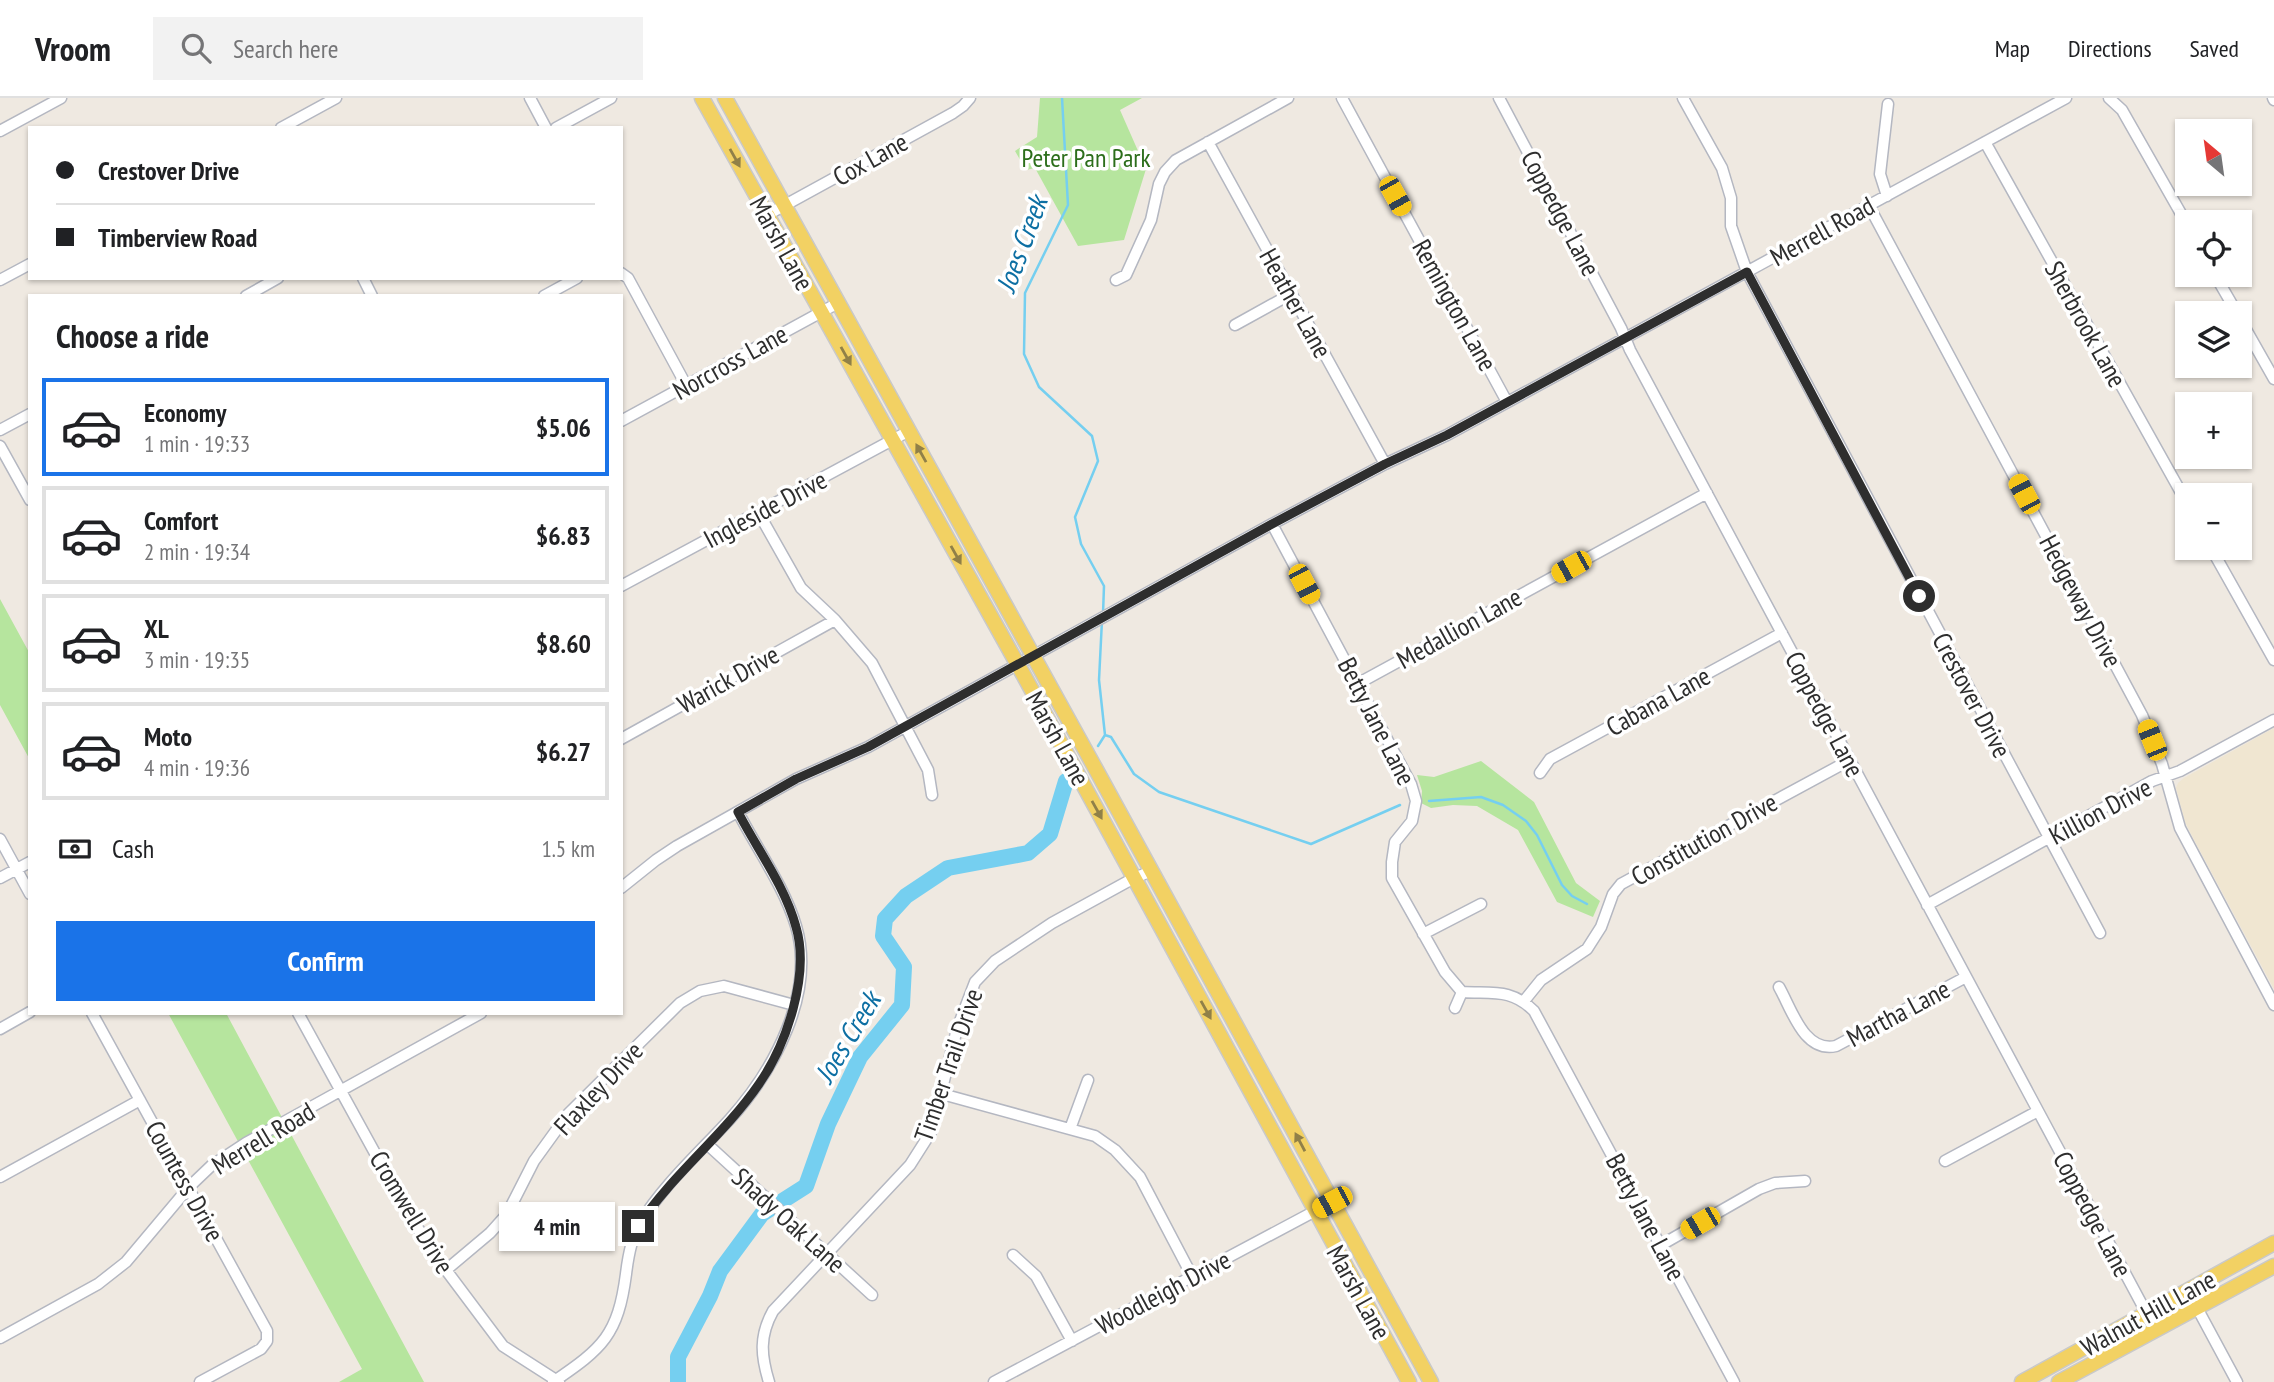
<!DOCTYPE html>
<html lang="en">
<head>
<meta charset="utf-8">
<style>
	body { margin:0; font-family:"PT Sans Narrow",sans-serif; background:#f2f2f2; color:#202124; height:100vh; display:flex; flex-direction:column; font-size:26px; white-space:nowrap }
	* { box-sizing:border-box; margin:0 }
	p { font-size:23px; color:#757577 }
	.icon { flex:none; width:38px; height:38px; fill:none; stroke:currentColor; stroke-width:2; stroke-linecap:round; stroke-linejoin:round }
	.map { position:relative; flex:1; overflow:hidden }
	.panel { position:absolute; left:28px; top:196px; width:595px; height:721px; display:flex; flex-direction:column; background:#fff; border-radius:0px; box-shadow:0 2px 5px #0004 }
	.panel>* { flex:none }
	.guide { position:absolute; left:28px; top:28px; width:595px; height:154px; border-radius:0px; box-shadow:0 2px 5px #0004; display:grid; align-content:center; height:154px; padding:0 28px; background:#fff }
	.needle { width:46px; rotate:331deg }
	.controls { position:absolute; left:2175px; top:21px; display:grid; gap:14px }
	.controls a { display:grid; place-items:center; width:77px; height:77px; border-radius:0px; background:#fff; box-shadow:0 2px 5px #0004; font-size:35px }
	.end { position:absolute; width:32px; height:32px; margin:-16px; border:9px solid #2e2e2e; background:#fff; box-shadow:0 0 0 4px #fff }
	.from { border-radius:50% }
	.bubble { position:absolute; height:49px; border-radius:0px; background:#fff; box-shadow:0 2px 5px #0004; font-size:23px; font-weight:600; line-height:49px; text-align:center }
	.car { position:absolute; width:21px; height:42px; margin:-21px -10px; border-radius:9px; box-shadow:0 0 5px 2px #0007; background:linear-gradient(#f5c518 24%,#345 0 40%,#f5c518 0 76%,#345 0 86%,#f5c518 0) }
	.guide b { display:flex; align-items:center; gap:24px; height:66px; font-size:26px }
	.guide b+b { border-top:2px solid #e0e0e0 }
	.guide i { width:18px; height:18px; background:#202124 }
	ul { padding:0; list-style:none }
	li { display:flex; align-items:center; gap:21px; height:98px; margin:0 14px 10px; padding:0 14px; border:4px solid #e0e0e0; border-radius:0px }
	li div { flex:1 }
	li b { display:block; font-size:26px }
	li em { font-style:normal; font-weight:600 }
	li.active { border-color:#1a73e8 }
	li>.icon { width:63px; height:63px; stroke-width:1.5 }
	h2 { padding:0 28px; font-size:32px; line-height:84px }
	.pay { display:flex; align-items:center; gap:18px; height:77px; padding:0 28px; font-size:26px }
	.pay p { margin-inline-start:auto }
	.action { display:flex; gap:14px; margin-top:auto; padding:14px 28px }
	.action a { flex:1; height:80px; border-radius:0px; background:#1a73e8; color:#fff; font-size:28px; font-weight:600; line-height:80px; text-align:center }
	header { display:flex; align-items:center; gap:42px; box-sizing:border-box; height:98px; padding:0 35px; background:#fff; border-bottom:2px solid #e0e0e0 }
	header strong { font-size:33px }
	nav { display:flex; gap:38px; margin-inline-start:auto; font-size:24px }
	.search { width:490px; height:63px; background:#f2f2f2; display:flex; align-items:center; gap:18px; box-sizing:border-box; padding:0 24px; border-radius:0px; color:#757577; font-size:26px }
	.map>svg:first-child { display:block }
	.education { fill:#f0e6d1 }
	.green { fill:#b6e59e }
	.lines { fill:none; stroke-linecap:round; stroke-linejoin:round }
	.stream { stroke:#75cff0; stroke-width:2.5 }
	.river { stroke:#75cff0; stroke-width:16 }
	.minor-casing { stroke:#b4b7c1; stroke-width:13 }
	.major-casing { stroke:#c9c9c9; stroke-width:17 }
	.minor { stroke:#fff; stroke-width:10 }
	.major { stroke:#f2d163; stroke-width:14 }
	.oneway { fill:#908048 }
	.route { stroke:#2e2e2e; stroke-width:9 }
	.labels { text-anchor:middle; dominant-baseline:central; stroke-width:7; stroke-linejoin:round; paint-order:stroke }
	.park-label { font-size:26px; fill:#2c6e1b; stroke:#fff }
	.street-label { font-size:26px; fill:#2e2e2e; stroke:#fff }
	.water-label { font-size:28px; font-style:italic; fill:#0d6fa3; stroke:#fff }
</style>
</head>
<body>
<header>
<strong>Vroom</strong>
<div class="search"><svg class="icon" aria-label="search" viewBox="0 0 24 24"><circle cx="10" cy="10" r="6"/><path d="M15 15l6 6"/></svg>Search here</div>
<nav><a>Map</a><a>Directions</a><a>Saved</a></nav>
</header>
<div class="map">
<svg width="2274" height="1284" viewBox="0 0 2274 1284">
	<rect width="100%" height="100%" fill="#efe9e1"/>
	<path class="education" d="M2274,630v261l-82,-153 -7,-14 -9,-34 2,-5 6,-5z"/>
	<path class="green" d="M1040,0h102l-22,12 26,59 -22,71 -46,6 -43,-78 -9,2 -11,-19 22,-14z
		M0,501l30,55v106l-30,-55z
		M1481,663l53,41 42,81 24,18 -7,16 -36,-15 -39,-72 -41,-24 -24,-1 -22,3 -10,-5 1,-12 -5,-16 17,2z
		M168,915h58l198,369h-85l23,-13z"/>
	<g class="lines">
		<path class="stream" d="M1062,0l6,107 -43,88 -1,61 15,33 53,49 6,25 -23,56 6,27 23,42 -1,28
			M1105,637l6,2 23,37 25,18 152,52 89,-39
			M1098,648l7,-11 -6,-55 3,-60
			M1429,703l52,-4 22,8 23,16 11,14 25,50 10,11 15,8"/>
		<path class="river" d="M678,1284v-25l32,-61 10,-25 42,-57 44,-28 22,-62 32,-67 42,-52 2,-38 -21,-31 2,-17 21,-23 42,-28 80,-15 22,-19 16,-53"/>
		<g class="minor-casing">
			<path id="minor" d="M530,0l16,30
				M1342,0l165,304
				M1499,0l122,230 9,22 525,979
				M1683,0l39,70 9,30v28l16,46 353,661
				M2109,0l13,12 66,116
				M2273,0l1,2
				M281,30l55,-30
				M556,30l55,-30
				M0,33l61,-33
				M1208,44l177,322
				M1985,44l203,363
				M1887,98l-7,-22 8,-70
				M1869,108l273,509 20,49 18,64 94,177
				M767,117l186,-102 10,-7 7,-8
				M621,175l7,5 58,107
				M2215,177l22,38
				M363,180l9,18
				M0,182l30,-16
				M1116,182l10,-5 25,-55 8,-36 6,-12 11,-12 112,-62
				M246,198l32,-18
				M544,198l33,-18
				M2240,221l34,60
				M1235,227l56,-31
				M621,323l217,-118
				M0,332l30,-16
				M0,348l30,54
				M758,414l43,76 34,32 37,43 56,107 4,25
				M1272,426l139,260 5,17 -4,20 -17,21 -3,20v16l53,94 17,20c30,2 49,-4 72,19l200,371
				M2211,450l63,112
				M621,488l288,-155
				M1359,585l348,-190
				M621,641l214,-119
				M1540,675l10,-14 232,-126
				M0,741l30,55
				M0,780l30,-16
				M621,790l35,-28 21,-14 119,-67 72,-32 404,-223 113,-60 62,-29 619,-337
				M1927,807l225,-124 28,-10 94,-51
				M1423,836l58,-30
				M1779,889c13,23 25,66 57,59l130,-69
				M1524,903l17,-21 46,-31 14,-22 12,-33 8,-10 229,-124
				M1455,910l7,-16
				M92,915l175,318v10l-6,8 -61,33
				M298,915l111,202 37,55 57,76 56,36
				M0,931l30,-17
				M942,996l153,42 20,14 25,27 52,99
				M1070,1031l18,-49
				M707,1046l165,151
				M1945,1063l93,-50
				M0,1079l140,-77
				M1661,1147l98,-56 16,-6 30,-2
				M1013,1157l23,21 36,65
				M446,1172l44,-37 17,-19 27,-53 34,-47 112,-111 20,-12 24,-5 70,19
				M2188,1193l49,91
				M0,1240l98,-54 28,-22 63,-75 22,-21 35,-23 235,-130
				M553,1284c50,-34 65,-47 73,-108 2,-17 5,-36 14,-51 24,-39 60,-71 90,-104 44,-49 86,-126 66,-193 -12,-40 -39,-77 -58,-114
				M769,1284c-8,-26 -10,-46 4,-71l137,-146 21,-33 26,-103 18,-47 20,-21 57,-38 82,-45 18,-7
				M994,1284l338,-180"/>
		</g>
		<g class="major-casing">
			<path id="major" d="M702,0l321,576 386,708
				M725,0l369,668 337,616
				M2022,1284l252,-139
				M2059,1284l215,-116"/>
		</g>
		<use href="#minor" class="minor"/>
		<use href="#major" class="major"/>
	</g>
	<defs><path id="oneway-solid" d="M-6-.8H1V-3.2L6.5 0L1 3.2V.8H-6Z" transform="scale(1.75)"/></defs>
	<g class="oneway">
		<use href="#oneway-solid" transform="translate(735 60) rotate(61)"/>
		<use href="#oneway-solid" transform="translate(846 258) rotate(61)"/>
		<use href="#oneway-solid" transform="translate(921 355) rotate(-119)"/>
		<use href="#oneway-solid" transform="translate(956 457) rotate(61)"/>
		<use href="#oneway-solid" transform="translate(1097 712) rotate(61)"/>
		<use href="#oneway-solid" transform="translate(1206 912) rotate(61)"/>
		<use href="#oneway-solid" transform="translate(1300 1044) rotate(-118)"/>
	</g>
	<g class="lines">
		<path class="route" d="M638,1128c35,-52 86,-91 121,-142 28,-40 51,-110 37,-157 -11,-41 -39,-78 -58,-115l58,-33 72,-32 404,-223 113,-60 62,-29 300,-163 172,324"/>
	</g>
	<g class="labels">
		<g class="park-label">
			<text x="1086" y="59">Peter Pan Park</text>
		</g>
		<g class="street-label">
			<text transform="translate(870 61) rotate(-29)">Cox Lane</text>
			<text transform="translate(1561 115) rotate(62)">Coppedge Lane</text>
			<text transform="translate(1822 133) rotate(-29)">Merrell Road</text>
			<text transform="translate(782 145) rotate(61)">Marsh Lane</text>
			<text transform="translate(1296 205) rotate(61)">Heather Lane</text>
			<text transform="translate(1455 207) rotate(61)">Remington Lane</text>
			<text transform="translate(2086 226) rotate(61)">Sherbrook Lane</text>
			<text transform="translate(730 264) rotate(-29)">Norcross Lane</text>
			<text transform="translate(765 411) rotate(-28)">Ingleside Drive</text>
			<text transform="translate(2081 503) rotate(62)">Hedgeway Drive</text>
			<text transform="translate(1459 530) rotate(-29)">Medallion Lane</text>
			<text transform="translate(728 581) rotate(-29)">Warick Drive</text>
			<text transform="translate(1972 597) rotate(62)">Crestover Drive</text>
			<text transform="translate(1658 603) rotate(-29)">Cabana Lane</text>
			<text transform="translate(1825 616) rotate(62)">Coppedge Lane</text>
			<text transform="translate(1377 623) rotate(63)">Betty Jane Lane</text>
			<text transform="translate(1058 640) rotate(61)">Marsh Lane</text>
			<text transform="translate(2100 713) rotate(-28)">Killion Drive</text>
			<text transform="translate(1704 741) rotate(-29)">Constitution Drive</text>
			<text transform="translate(1898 915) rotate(-28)">Martha Lane</text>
			<text transform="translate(948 967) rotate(-71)">Timber Trail Drive</text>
			<text transform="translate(598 990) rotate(-47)">Flaxley Drive</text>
			<text transform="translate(263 1040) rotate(-31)">Merrell Road</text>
			<text transform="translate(185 1083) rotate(61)">Countess Drive</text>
			<text transform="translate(412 1114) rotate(59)">Cromwell Drive</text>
			<text transform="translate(2093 1116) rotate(62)">Coppedge Lane</text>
			<text transform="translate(1646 1119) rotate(62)">Betty Jane Lane</text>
			<text transform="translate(789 1122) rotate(42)">Shady Oak Lane</text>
			<text transform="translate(1163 1194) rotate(-28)">Woodleigh Drive</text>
			<text transform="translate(1359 1194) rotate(61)">Marsh Lane</text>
			<text transform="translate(2148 1215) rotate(-29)">Walnut Hill Lane</text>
		</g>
		<g class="water-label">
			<text transform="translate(1021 146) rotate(-70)">Joes Creek</text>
			<text transform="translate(847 939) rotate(-59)">Joes Creek</text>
		</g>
	</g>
</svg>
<div class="controls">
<a><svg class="needle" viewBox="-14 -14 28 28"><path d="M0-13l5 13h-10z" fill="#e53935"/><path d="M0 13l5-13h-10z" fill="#757577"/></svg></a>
<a><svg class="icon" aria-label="locate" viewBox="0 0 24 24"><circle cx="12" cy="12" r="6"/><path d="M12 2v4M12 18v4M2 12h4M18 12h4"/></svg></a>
<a><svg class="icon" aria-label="layers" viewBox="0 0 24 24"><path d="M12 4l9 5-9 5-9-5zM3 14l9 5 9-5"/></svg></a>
<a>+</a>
<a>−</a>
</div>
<i class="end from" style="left:1919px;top:498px"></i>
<i class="end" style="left:638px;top:1128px"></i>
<div class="bubble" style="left:499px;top:1104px;width:116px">4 min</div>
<i class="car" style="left:1395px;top:98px;rotate:151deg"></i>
<i class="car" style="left:2024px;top:396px;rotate:332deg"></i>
<i class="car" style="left:1571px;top:469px;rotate:241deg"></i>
<i class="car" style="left:1304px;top:486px;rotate:152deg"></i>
<i class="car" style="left:2152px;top:642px;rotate:338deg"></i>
<i class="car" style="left:1332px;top:1104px;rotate:242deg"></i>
<i class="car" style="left:1700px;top:1125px;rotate:240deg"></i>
<div class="guide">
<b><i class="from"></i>Crestover Drive</b>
<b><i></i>Timberview Road</b>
</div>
<section class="panel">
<h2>Choose a ride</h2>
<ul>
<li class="active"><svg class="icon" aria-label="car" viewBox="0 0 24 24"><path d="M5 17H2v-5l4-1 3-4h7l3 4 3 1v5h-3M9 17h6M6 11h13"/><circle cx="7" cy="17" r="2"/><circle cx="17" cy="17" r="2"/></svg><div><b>Economy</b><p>1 min · 19:33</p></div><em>$5.06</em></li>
<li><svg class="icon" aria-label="car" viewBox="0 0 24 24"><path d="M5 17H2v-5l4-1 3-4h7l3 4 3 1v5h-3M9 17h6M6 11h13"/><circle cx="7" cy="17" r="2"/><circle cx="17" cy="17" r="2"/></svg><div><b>Comfort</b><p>2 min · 19:34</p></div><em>$6.83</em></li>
<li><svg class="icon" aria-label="car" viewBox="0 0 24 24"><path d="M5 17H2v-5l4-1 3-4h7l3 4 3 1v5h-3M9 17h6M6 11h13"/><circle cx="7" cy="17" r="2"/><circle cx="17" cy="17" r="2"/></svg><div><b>XL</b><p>3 min · 19:35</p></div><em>$8.60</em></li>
<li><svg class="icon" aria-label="car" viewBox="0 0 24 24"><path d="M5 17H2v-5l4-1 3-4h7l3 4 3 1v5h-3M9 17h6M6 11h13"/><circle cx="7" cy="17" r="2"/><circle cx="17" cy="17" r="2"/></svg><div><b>Moto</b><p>4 min · 19:36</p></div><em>$6.27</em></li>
</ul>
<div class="pay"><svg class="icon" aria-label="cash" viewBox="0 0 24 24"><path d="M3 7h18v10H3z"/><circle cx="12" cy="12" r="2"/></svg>Cash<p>1.5 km</p></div>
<div class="action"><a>Confirm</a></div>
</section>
</div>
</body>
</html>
